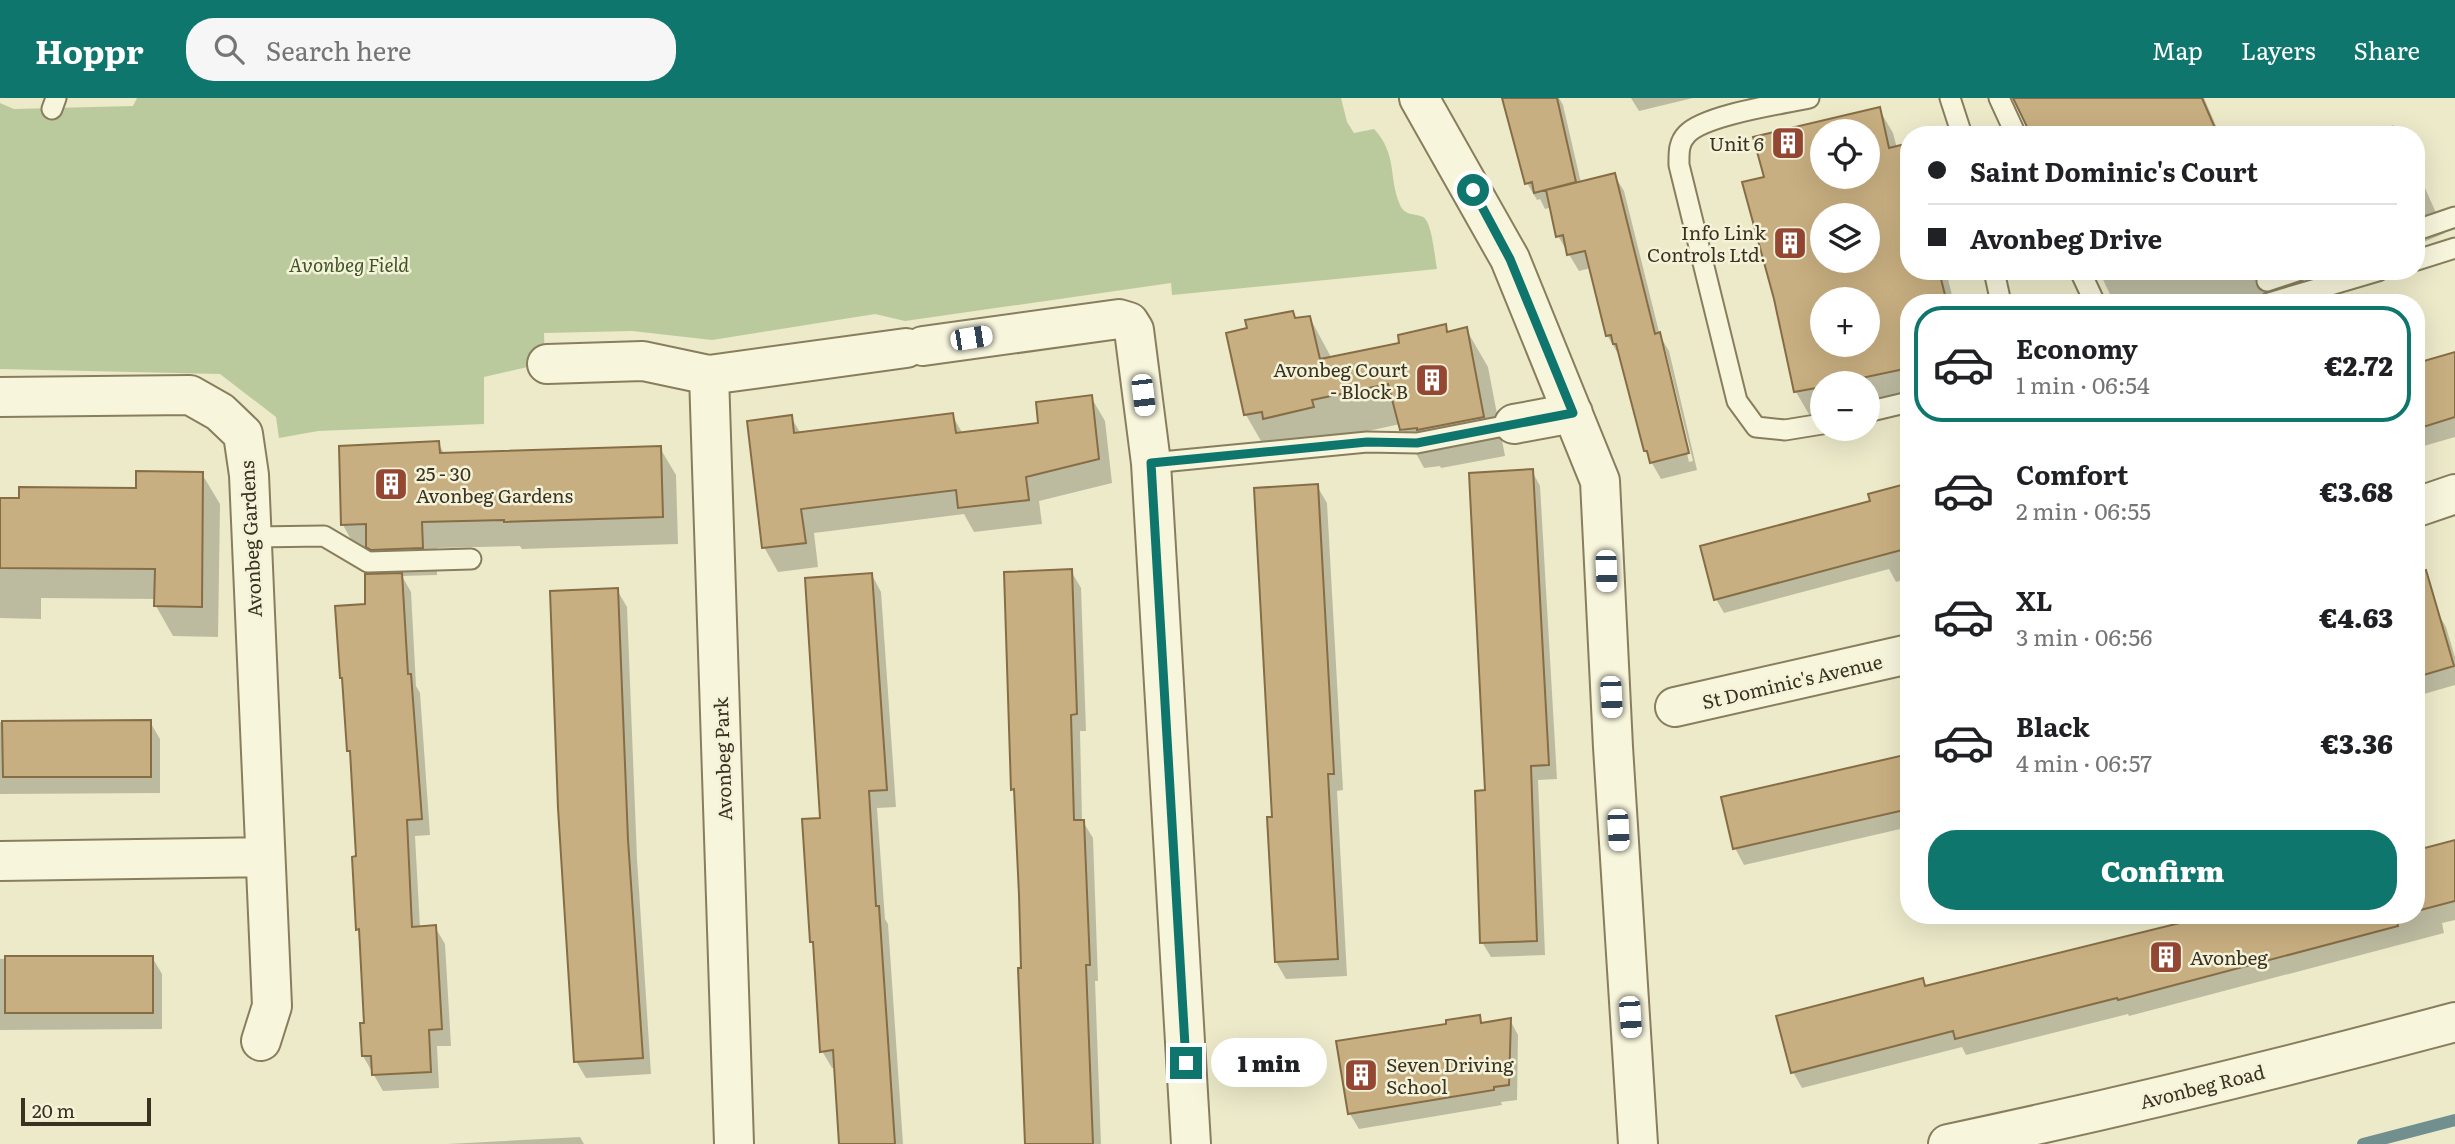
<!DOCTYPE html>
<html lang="en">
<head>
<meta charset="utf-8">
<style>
	body { margin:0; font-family:Literata,serif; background:#f6f6f6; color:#202124; height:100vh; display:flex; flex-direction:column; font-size:26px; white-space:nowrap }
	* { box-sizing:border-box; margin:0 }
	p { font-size:23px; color:#757577 }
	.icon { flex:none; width:38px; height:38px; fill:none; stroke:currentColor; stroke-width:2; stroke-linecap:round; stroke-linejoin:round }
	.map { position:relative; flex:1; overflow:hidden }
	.panel { position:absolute; left:1900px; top:196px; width:525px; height:630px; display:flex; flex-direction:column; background:#fff; border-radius:28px; box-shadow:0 7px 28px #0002 }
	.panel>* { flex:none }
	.guide { position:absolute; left:1900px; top:28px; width:525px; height:154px; border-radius:28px; box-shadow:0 7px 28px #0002; display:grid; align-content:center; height:154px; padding:0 28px; background:#fff }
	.controls { position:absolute; left:1810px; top:21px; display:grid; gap:14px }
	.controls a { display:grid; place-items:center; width:70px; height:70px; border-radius:50%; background:#fff; box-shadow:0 7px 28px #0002; font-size:35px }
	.scale { position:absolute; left:21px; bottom:18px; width:130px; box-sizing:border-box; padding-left:7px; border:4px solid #393221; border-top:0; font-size:19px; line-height:24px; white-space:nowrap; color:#393221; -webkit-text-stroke:5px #f4f2d8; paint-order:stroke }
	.end { position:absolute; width:32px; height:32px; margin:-16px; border:9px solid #0f766e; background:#fff; box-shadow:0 0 0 4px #fff }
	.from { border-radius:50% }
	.bubble { position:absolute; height:49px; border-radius:24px; background:#fff; box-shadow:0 7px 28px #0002; font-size:23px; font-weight:800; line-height:49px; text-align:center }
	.car { position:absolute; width:21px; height:42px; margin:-21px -10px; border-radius:9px; box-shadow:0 0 5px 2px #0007; background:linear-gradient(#fff 24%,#345 0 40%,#fff 0 76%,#345 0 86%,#fff 0) }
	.guide b { display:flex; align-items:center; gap:24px; height:66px; font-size:26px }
	.guide b+b { border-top:2px solid #e0e0e0 }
	.guide i { width:18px; height:18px; background:#202124 }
	ul { padding:12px 0 0; list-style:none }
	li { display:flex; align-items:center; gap:21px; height:116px; margin:0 14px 10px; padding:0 14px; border:4px solid transparent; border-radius:28px }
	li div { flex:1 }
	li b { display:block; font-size:26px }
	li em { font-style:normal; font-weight:800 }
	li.active { border-color:#0f766e }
	li>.icon { width:63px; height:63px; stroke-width:1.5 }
	.button { display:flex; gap:14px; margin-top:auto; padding:14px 28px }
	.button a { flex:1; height:80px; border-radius:28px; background:#0f766e; color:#fff; font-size:28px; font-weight:800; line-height:80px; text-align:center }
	header { display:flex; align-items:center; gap:42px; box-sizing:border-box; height:98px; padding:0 35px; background:#0f766e; color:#fff }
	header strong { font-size:33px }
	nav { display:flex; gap:38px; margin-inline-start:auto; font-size:24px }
	.search { width:490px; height:63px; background:#f6f6f6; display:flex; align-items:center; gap:18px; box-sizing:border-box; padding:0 24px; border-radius:28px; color:#757577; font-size:26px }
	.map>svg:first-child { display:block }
	.green { fill:#bbca9d }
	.shadow { fill:#0003; fill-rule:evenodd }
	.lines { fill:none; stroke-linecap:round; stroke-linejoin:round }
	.stream { stroke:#708f8e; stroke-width:12 }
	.building { fill:#c8af81; stroke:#866d46; stroke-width:2; fill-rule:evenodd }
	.lane-casing { stroke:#887e5e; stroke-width:23 }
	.street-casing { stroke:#887e5e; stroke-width:42 }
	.lane { stroke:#f7f5dc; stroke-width:19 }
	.street { stroke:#f7f5dc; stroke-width:38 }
	.route { stroke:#0f766e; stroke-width:9 }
	.labels { text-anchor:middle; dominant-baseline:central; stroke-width:5; stroke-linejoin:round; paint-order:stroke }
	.poi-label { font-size:19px; fill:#393221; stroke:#f4f2d8; text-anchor:end }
	.park-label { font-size:19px; font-style:italic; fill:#405429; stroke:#f4f2d8 }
	.street-label { font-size:19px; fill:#393221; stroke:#f4f2d8 }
</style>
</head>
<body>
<header>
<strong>Hoppr</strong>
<div class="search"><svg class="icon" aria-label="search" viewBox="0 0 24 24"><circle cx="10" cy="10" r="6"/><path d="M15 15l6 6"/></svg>Search here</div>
<nav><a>Map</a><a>Layers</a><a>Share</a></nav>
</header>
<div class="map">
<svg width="2455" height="1046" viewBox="0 0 2455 1046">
	<rect width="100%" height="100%" fill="#eceac9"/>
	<path class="green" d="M137,0h1204l6,24 7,11 20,-4c24,26 14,48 26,76 5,11 14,8 23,12 9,4 12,42 14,52l-265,26 -1,-12 -266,38 -30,-7 -163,26 -80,-9 -88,2 1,30 -61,14v47l-166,7 -39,7 -3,-21 -56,-43 -220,-5v-266l14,6 119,-3z"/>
	<path class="shadow" d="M1504,0h55l4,7 18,78 33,-8 10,16 36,145 9,15 28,119 -36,9 -16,-28 -26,-99h-2l-10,-17 -16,-67 -12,3 -21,-35 -6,-29 -7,2 -5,-10 -3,1 -10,-17zM1661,245l4,5 28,113 -4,1z
		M1631,0h62l-54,13z
		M2015,0h189l16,37h-187z
		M1879,11l14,24 4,15 9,-2 3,5v120h37l8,32h-45v91l-42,9v-20h-45v30l-12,3 -14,-24 -29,-214 -12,-39zM1822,33h45v46h-45zM1822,117h45v46h-45zM1822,201h45v46h-45z
		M2393,27l5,10h-26z
		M2417,72l28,63 -28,12z
		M2099,173h261l-84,32h-162z
		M1310,220l22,41 69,-15 44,-18 4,7 17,-4 22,38 17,89 -64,12 -1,-2 -16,2 -24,-44 -132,29 -22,-38 -17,-81z
		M2455,256v83l-38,11v-82z
		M1091,299l14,24 7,62 -73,18 3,23 -68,8 -10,-18 -150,19 4,34 -40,5 -14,-25 27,-130 10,17 151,-19 11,19 77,-10z
		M438,345l7,12 215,-7 16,27 2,69 -156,5 -2,-3 -83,2v27l-35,1 9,16 5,94 4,7 10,142 -15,1 5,92 15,-1 10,17 6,102h-14l2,42 -56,3 -20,-35 3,-31 -5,-91 -3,-5 -1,-71 -5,-103 -3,-5 -5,-68 -3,-5 26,-72 17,-30 -13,-24 -13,1 -15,-27z
		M1532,373l8,15 17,293 -19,1 7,175 -54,2 -9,-15 5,-150z
		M1909,375v105l-13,4 -7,-13 -165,44 -8,-14 156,-97 32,-16 -3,-11z
		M202,376l18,30 -2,133 -45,-1 -17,-30v-7l-115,-1v21l-41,-1v-119l138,-9z
		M1317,388l10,17 16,287 -6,1 10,185 -61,3 -10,-17 -2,-143z
		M1071,473l10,17 5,143h-6l2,89 11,18 5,143h-3l6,163h-74l-11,-349 -3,-6z
		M872,477l9,17 15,215 -19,1 8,111 3,5 15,220h-62l-5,-77 -4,1 -10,-17 -6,-102 -4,-7 10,-122z
		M617,492l10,17 10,252 14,215 -65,4 -10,-17z
		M2436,512l10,17 9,30v28l-38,11v-80z
		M0,624h150l10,17v54l-160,1z
		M1909,656v73l-165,38 -9,-17 -12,-50z
		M2455,745v77l-13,3 2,10 -315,83 -1,-2 -162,41 -4,-8 -160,41 -9,-16 129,-92 5,8 291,-73h199v-62z
		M152,859l10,17v55l-162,1v-71z
		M1479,919l4,7 27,-4 8,15 -1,65 -16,2 1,3 -143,24 -9,-15 98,-89z
		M580,1039l4,7h-137z"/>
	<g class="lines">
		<path class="stream" d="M2363,1046l92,-24"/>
	</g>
	<path class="building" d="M1502,0h55l19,84 -42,11 -2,-11 -7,2z
		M2013,0h189l16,37h-187z
		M1880,9l9,41 20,-5v128h30l8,32h-38v65l-71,15h-16v4l-28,5 -20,-93 -32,-117 22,-5 -11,-40zM1822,33h45v46h-45zM1822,117h45v46h-45zM1822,201h45v46h-45z
		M1615,75l40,161 5,-2 29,121 -39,10 -3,-12h-3l-28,-107h-3l-2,-9 -5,1 -21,-85 -18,4 -4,-20 -7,2 -10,-47z
		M1293,213l2,7 15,-2 10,43 79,-16 -1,-8 48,-11 1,8 20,-5 17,90 -67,13v-2l-17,2 -12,-46 -76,16 2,7 -51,12 -1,-7 -18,3 -18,-82 21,-5 -2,-8z
		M2455,254v65l-38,12v-66z
		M1092,297l7,64 -73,18 3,23 -71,8 -2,-18 -155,19 5,34 -44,5 -15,-127 45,-6 2,18 159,-20 3,20 82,-10 -2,-21z
		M439,343l1,12 221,-7 2,71 -159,5v-2l-82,2 1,26 -52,2 -5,-3v-23l-25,1 -2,-79z
		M1533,371l16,296 -18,1 6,175 -57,2 -5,-152 10,-1 -16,-317z
		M136,373l67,1 -1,135 -48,-1 1,-37 -155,-1v-70h19v-11l117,1z
		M1909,385v65l-195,52 -14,-54 170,-45 -2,-7z
		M1318,386l16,290h-6l10,185 -63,3 -8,-145h5l-18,-329z
		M1072,471l5,145 -6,1 3,105h10l6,145h-4l7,179h-68l-7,-176h3l-2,-73 -5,-106 -3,1 -7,-218z
		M2426,472l28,96 -37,11v-105z
		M402,475l6,101h3l11,145 -15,1 5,107 24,-2 6,104 -13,1 2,42 -59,3 -1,-19h-9l-2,-33h4l-5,-94 -3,1 -2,-37 -2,-36 4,-1 -6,-105h-3l-5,-73h-2l-5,-72 30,-2v-30z
		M872,475l15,217 -18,1 7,115h3l16,238h-56l-6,-94 -13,2 -7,-110h-3l-8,-123 18,-1 -15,-240z
		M618,490l10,252 15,218 -69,4 -16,-254 -8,-217z
		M151,622v57h-148l-1,-56z
		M1909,656v55l-176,40 -12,-52z
		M2455,742v61l-38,10v-61z
		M2212,817h184l2,11 -280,74 -1,-2 -162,41 -2,-8 -162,42 -15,-57 147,-38 2,8z
		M5,858h148v57h-148z
		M1480,917l1,8 30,-5 -2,67 -15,2v3l-146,24 -12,-73 110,-17v-4z"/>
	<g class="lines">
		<g class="lane-casing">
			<path id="lane" d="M1809,0c-28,6 -104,17 -122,36 -9,9 -8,20 -8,31l58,236 19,26 29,3 37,-6
				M1950,0l12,37
				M1999,0l17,37
				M52,11l4,-11
				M2417,132l38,-13
				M2417,162l38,-12
				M1994,173l7,32
				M2080,173l15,32
				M2267,183l30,-10
				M2269,205l109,-32
				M1867,314l42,-10
				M1151,365l216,-21 50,1 97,-19
				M251,439l73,-1 44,26 103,-3"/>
		</g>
		<g class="street-casing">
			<path id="street" d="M1419,0l91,161 90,222 13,266 25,397
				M923,248l196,-27 10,3 5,8 17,133 40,681
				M547,266l96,-3 66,14 197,-27
				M709,277l25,769
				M0,299l190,-2 30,17 23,22 6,41 23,531 -11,35
				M1514,326l59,-11
				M2417,409l38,-13
				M1675,609l234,-53
				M0,763l265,-4
				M1948,1046c170,-36 339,-77 507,-122"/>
		</g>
		<use href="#lane" class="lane"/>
		<use href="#street" class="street"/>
	</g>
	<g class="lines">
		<path class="route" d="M1186,965l-35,-600 216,-21 50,1 156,-30 -63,-154 -37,-69"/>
	</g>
	<defs>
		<g id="building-square" transform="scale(1.75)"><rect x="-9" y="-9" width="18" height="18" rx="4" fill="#944732" stroke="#f4f2d8"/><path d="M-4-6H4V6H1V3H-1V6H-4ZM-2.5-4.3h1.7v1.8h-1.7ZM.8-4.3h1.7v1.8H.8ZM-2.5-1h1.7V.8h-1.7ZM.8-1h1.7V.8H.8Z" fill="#fff"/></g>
	</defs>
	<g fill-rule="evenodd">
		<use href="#building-square" x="1788" y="45"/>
		<use href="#building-square" x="1790" y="145"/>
		<use href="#building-square" x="1432" y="282"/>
		<use href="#building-square" x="391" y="386"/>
		<use href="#building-square" x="2166" y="859"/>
		<use href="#building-square" x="1361" y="977"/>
	</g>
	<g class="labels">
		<g class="poi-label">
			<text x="1764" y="45">Unit 6</text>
			<text x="1766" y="134">Info Link<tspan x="1766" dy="22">Controls Ltd.</tspan></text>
			<text x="1408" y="271">Avonbeg Court<tspan x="1408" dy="22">- Block B</tspan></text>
			<text x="416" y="375" text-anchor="start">25 - 30<tspan x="416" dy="22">Avonbeg Gardens</tspan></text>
			<text x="2190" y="859" text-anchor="start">Avonbeg</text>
			<text x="1386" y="966" text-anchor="start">Seven Driving<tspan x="1386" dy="22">School</tspan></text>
		</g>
		<g class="park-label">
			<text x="349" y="166">Avonbeg Field</text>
		</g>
		<g class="street-label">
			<text transform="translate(250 441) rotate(-93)">Avonbeg Gardens</text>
			<text transform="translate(1792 583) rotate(-13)">St Dominic's Avenue</text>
			<text transform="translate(722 661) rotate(-92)">Avonbeg Park</text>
			<text transform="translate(2202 988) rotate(-14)">Avonbeg Road</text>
		</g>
	</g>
</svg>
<div class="controls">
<a><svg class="icon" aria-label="locate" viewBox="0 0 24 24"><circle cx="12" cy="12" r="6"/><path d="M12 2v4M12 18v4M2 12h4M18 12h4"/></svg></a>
<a><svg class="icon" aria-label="layers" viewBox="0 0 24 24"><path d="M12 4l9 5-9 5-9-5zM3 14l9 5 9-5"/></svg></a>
<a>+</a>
<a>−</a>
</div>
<div class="scale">20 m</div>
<i class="end from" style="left:1473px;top:92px"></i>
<i class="end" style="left:1186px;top:965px"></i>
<div class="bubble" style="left:1211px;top:940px;width:116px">1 min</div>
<i class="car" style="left:971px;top:240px;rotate:81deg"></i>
<i class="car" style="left:1143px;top:297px;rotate:173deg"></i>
<i class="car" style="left:1606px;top:473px;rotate:178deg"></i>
<i class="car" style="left:1611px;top:599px;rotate:177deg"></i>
<i class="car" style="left:1618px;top:732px;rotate:177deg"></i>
<i class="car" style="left:1630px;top:919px;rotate:176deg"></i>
<div class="guide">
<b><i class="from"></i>Saint Dominic's Court</b>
<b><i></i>Avonbeg Drive</b>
</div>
<section class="panel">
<ul>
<li class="active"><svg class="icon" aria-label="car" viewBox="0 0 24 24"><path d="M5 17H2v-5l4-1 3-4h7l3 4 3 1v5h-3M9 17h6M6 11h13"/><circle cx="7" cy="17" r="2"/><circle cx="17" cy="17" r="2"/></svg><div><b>Economy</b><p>1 min · 06:54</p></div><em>€2.72</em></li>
<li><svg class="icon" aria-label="car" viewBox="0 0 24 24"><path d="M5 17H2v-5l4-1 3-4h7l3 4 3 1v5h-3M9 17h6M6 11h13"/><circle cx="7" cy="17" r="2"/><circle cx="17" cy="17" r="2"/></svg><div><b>Comfort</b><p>2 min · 06:55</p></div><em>€3.68</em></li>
<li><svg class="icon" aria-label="car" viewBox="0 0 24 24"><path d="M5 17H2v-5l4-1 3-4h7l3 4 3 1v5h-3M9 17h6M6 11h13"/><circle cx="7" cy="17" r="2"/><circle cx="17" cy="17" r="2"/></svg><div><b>XL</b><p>3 min · 06:56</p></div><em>€4.63</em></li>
<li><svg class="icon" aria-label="car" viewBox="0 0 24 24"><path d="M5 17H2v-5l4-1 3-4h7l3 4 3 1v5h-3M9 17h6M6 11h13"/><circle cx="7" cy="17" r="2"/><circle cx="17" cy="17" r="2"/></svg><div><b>Black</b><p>4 min · 06:57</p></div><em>€3.36</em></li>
</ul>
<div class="button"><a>Confirm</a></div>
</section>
</div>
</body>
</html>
